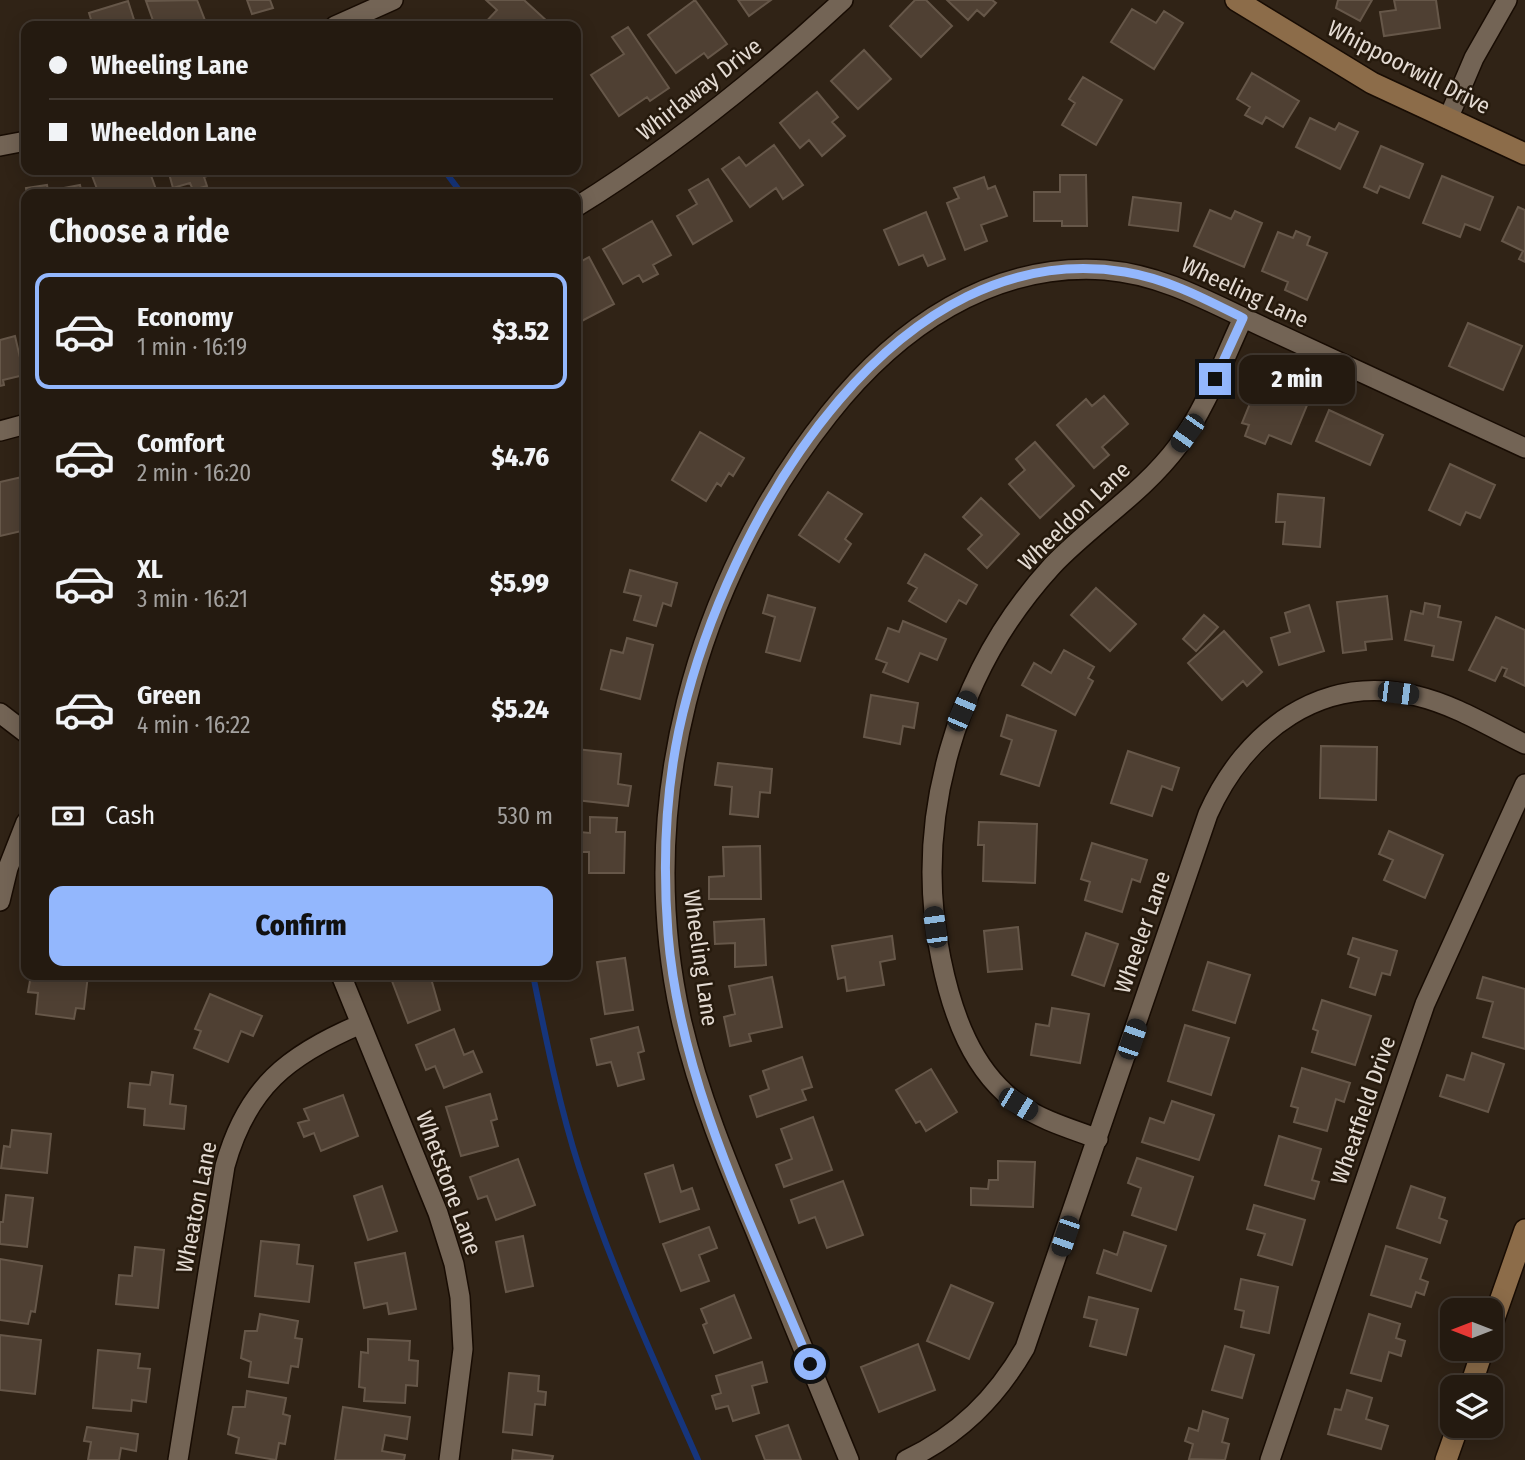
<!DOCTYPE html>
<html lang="en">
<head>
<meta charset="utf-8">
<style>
	body { margin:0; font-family:"Fira Sans Condensed",sans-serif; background:#2c2319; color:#f1f3f6; height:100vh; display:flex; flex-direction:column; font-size:26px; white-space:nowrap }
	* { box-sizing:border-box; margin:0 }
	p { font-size:23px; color:#a3a19f }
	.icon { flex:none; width:38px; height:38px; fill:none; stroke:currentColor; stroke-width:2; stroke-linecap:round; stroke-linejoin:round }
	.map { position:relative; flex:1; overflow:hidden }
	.panel { position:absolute; left:21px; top:189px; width:560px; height:791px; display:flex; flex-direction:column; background:#241a10; border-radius:14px; box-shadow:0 4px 18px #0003,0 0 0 2px #413830 }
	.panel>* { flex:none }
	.banner { position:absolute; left:21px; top:21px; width:560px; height:154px; border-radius:14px; box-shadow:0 4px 18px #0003,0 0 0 2px #413830; display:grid; align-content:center; height:154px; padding:0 28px; background:#241a10 }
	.needle { width:46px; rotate:270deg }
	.fabs { position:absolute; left:1440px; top:1298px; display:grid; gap:14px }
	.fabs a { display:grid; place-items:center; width:63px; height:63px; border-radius:14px; background:#241a10; box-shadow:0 4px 18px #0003,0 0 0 2px #413830; font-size:35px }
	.end { position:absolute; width:32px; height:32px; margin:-16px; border:9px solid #93b7fd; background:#111; box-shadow:0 0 0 4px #111 }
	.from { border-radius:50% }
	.bubble { position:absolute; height:49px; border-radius:14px; background:#241a10; box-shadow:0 4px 18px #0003,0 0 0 2px #413830; font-size:23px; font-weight:800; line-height:49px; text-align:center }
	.car { position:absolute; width:21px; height:42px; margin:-21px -10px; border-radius:9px; box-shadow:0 0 5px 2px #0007; background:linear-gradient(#222 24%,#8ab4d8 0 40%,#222 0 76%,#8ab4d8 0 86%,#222 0) }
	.banner b { display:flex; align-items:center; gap:24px; height:66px; font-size:26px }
	.banner b+b { border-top:2px solid #413830 }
	.banner i { width:18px; height:18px; background:#f1f3f6 }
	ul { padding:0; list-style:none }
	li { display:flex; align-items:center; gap:21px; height:116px; margin:0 14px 10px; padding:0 14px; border:4px solid transparent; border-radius:14px }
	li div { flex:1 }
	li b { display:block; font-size:26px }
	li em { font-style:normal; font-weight:800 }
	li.active { border-color:#93b7fd }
	li>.icon { width:63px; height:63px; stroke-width:1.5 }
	h2 { padding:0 28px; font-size:32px; line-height:84px }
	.pay { display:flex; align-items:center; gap:18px; height:77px; padding:0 28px; font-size:26px }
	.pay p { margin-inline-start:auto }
	.button { display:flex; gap:14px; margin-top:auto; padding:14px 28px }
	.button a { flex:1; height:80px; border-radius:14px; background:#93b7fd; color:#111; font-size:28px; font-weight:800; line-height:80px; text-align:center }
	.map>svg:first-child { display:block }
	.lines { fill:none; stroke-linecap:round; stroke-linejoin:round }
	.stream { stroke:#16357c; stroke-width:6 }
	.building { fill:#4f4033; stroke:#665749; stroke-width:2 }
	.street-casing { stroke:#180c03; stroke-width:22 }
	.secondary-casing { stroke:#180c03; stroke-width:24 }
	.street { stroke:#736455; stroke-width:19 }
	.secondary { stroke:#8c6c49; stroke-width:21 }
	.route { stroke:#93b7fd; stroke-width:9 }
	.labels { text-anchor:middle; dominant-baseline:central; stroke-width:5; stroke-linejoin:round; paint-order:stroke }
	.street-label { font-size:23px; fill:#e4dbd3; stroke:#261a0d }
</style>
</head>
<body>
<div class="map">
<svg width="1525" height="1460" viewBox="0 0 1525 1460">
	<rect width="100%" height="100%" fill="#302316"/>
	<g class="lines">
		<path class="stream" d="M444,170l18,24
			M533,975c13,64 26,130 46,192 32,100 77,197 119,293"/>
	</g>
	<path class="building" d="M197,0l9,23 -8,3h-43l-9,-25z
		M247,0h23l3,8 -21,6z
		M486,0h38l24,22 -4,4h-62l15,-16z
		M695,0l32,44 -19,14 -4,-5 -28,20 -28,-38z
		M738,0h33l-22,16z
		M915,0h11l26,26 -31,31 -31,-31z
		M947,0h45l4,3 -12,13 -7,-6 -9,10z
		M1338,0h34l-12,21 -24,-13z
		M1394,0h42l4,28 -56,8 -4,-24 16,-2z
		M128,1l8,25h-43l-4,-13z
		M1132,9l24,14 8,-12 19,12 -29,46 -43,-27z
		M628,27l41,61 -19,13 -3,-4 -28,19 -28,-41 33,-21 -12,-17z
		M864,50l27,29 -33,30 -27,-28z
		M1252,73l47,28 -16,26 -17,-10 -4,7 -17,-9 5,-8 -13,-8z
		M1083,77l39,23 -26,45 -34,-20 13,-22 -6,-4z
		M817,92l21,25 -6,5 13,14 -23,20 -13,-16 -9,8 -20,-25z
		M1310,118l25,12 4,-7 19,9 -18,37 -44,-22z
		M774,145l29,40 -20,14 -7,-11 -26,19 -28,-38 17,-12 7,9z
		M1381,146l42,18 -14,34 -29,-12 -3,7 -13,-6z
		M102,170h47l8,22 -58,2 -8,-21z
		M168,170h58l-22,7 3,9 -14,4 -3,-7 -17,5z
		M1060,175h26l1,51h-25v-5h-28v-29h26z
		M1442,176l51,21 -13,33 -15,-6 -5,13 -37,-14z
		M984,177l4,12 7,-3 12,30 -26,9 6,16 -22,9 -18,-47 12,-5 -5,-10z
		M708,179l24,42 -39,23 -16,-28 20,-12 -8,-14z
		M47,185l1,6 32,-6 2,9h-55l-1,-6z
		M1133,197l48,6 -3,28 -49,-6z
		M1518,207l7,3v52l-6,-3 4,-8 -21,-10z
		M1210,210l21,9 4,-8 27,12 -18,44 -50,-21z
		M926,212l19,47 -17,7 -5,-11 -24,10 -15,-35z
		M652,221l19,34 -18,10 5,9 -15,8 -4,-7 -16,9 -20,-35z
		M1296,231l14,6 -3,8 20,8 -20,47 -22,-10 3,-8 -26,-11 16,-39 15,6z
		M589,257l25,47 -38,20v-60z
		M1468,323l54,23 -19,44 -54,-24z
		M15,336l9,39 -21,5 1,5 -4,1v-46z
		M1290,389l20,9 -19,46 -22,-9 -4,9 -20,-8 4,-11 -7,-2 13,-32 30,12z
		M1104,396l24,28 -26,23 7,8 -15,13 -37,-43 29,-26 6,7z
		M1329,410l54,25 -13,30 -54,-24z
		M700,432l44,26 -11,18 -4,-3 -8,13 -4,-3 -11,18 -34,-21z
		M1035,442l39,44 -34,32 -31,-34 16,-14 -9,-11z
		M1450,464l45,21 -15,33 -14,-6 -6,13 -31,-15z
		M22,477l4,19v34l-26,6v-54z
		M828,492l34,22 -17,25 6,5 -12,18 -40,-27z
		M1278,494l46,4 -4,49 -37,-3 2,-22h-9z
		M981,498l38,36 -32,34 -19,-19 14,-14 -19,-18z
		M925,554l52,31 -11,19 -7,-4 -13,22 -37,-21 8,-13 -9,-5z
		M630,570l47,13 -6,23 -8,-3 -7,23 -22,-6 7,-24 -17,-4z
		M1096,588l40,36 -26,27 -39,-36z
		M768,595l47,13 -15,53 -34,-9 9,-35 -12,-4z
		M1387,596l5,43 -27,3 1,8 -23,3 -6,-51z
		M1425,603l15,3 -2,11 23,5 -8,38 -21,-4 2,-10 -29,-6 6,-29 12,3z
		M1309,605l15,46 -45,14 -8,-27 19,-6 -5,-19z
		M1204,615l14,12 -22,24 -13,-12z
		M1496,617l29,13v56l-21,-10 3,-7 -5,-2 -7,14 -26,-11z
		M903,621l43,18 -9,21 -17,-7 -12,29 -25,-10 4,-9 -11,-4 12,-31 11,4z
		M1224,631l38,41 -15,14 -4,-5 -21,19 -34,-37z
		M627,638l26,7 -13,54 -39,-10 10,-39 12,3z
		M1064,650l30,17 -6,11 5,3 -18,34 -53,-30 12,-22 17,10z
		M871,695l47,8 -4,25 -11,-2 -3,18 -36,-7z
		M1007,715l49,16 -17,55 -38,-12 11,-34 -11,-4z
		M1321,746l56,1 -1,53 -56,-2z
		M576,749l45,5 -3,30 13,2 -3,20 -52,-6z
		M1128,751l51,17 -7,22 -10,-4 -10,30 -41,-13z
		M718,763l54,6 -2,24 -10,-1 -2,25 -28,-3 2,-27 -17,-2z
		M590,817l27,1 -1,14h9l-1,41h-35v-21h-10l1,-20 10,1z
		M979,822l58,2 -2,59 -52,-2 1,-36h-6z
		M1389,831l54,24 -18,43 -41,-18 9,-20 -14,-6z
		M1092,843l55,17 -7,22 -8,-3 -10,33 -37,-12 5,-18 -9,-3z
		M760,846l1,53h-52v-22l15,-1 -1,-29z
		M764,919l2,46 -31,2v-24l-20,1 -1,-22z
		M1018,927l4,42 -34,3 -4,-41z
		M1086,933l32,11 -14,42 -32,-11z
		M892,936l3,23 -15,3 4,23 -37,6 -2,-14 -7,2 -6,-33z
		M1353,938l44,13 -7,24 -8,-2 -7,22 -25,-8 9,-29 -11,-4z
		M625,958l8,52 -28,4 -8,-52z
		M1208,962l42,13 -15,48 -42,-13z
		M31,975h57l-4,34 -8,-1 -2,11 -38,-5 2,-21 -10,-1z
		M407,975h23l10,35 -32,13 -16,-42z
		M772,977l10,50 -33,7 2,7 -21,5 -6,-29 11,-3 -6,-28z
		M1483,977l42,12v60l-42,-12 10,-35 -16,-4z
		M210,994l52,22 -9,20 -12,-5 -13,31 -34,-14 7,-17 -6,-2z
		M1322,1000l49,16 -16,49 -43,-13 6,-21 -5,-2z
		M1052,1008l37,6 -9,49 -49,-8 5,-31 13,2z
		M1185,1025l44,13 -18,57 -43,-14z
		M638,1027l6,24 -6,2 6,26 -26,7 -7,-24 -14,3 -6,-26z
		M454,1029l10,26 9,-4 9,21 -38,16 -9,-22 -9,4 -10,-25z
		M1472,1053l32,11 -16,48 -48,-16 7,-21 17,5z
		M802,1057l10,30 -10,3 4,10 -49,17 -7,-21 19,-7 -6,-18z
		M1302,1068l48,15 -6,19 -8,-3 -9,32 -33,-9 4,-14 -7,-2z
		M931,1069l26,43 -31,19 -6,-10 -4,2 -20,-33z
		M152,1072l21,3 -3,29 16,2 -2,23 -40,-4 1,-16 -17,-2 2,-24 20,2z
		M490,1094l7,25 -6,2 7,25 -37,10 -15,-49z
		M343,1095l15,41 -37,15 -7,-18 -10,4 -6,-14 11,-3 -5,-11z
		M1172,1101l42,14 -15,45 -57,-18 8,-24 14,5z
		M813,1117l19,53 -48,17 -8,-22 16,-6 -11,-30z
		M12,1130l39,4 -4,39 -46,-5 3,-22 6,1z
		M1279,1136l42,13 -9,31 7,2 -5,17 -49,-14z
		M1137,1158l56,19 -17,53 -44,-15 9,-27 -13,-5z
		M518,1159l17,46 -39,15 -9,-24 -9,3 -8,-22z
		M998,1161l37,1 -2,45 -62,-2v-17l17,1 1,-9h9z
		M673,1165l8,27 11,-4 7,21 -39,13 -15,-48z
		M843,1181l20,54 -36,13 -12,-31 -16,6 -8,-23z
		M382,1186l15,45 -29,9 -14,-44z
		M1411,1186l34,12 -6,20 8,3 -7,22 -43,-15z
		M6,1195l27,3 -6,49 -27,-3v-22h3z
		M1254,1205l51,15 -13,45 -34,-10 7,-21 -18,-5z
		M709,1227l8,21 -18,7 10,26 -28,10 -18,-47z
		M1124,1232l42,14 -15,45 -54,-18 7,-23 13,5z
		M523,1236l10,50 -27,6 -10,-50z
		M261,1241l38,4 -2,19 16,2 -4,36 -54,-6z
		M1386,1246l41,13 -7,20 8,3 -4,13 -8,-3 -5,15 -40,-12z
		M135,1247l29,3 -6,58 -42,-4 3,-29 13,1z
		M405,1253l11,56 -27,5 -2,-11 -23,5 -9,-45z
		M0,1259l42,7 -7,46 -4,-1 -3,13 -28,-4z
		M1241,1279l37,8 -9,46 -28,-6 3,-16 -9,-2z
		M951,1285l42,18 -24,56 -42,-18z
		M734,1295l17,43 -37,15 -11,-28 4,-2 -6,-14z
		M1089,1297l49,12 -12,46 -36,-9 7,-26 -13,-3z
		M260,1314l38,7 -3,17 7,1 -4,28 -7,-1 -3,17 -39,-6 2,-15 -10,-4 4,-27h12z
		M1369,1314l31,10 -4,14 9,3 -4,15 -12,-4 -8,29 -30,-8z
		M0,1335l41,5 -6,54 -35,-4z
		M368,1339l42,2 -1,19 9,1 -1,25 -11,-1 -1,18 -41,-2 1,-13 -6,-1 2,-35 7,1z
		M918,1344l17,46 -56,22 -18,-45z
		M1225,1346l29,9 -12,43 -30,-8z
		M98,1350l42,4 -2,14 12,1 -4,33 -14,-2 -1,11 -38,-3z
		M762,1362l5,20 -15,4 7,27 -26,8 -5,-15 -12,3 -4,-13 9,-3 -5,-17z
		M509,1373l30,3 -1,15 8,1 -1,13 -10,-1 -3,31 -29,-3z
		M1347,1390l25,8 -6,21 22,7 -7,23 -53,-15 7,-25 6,1z
		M247,1391l39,7 -3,16 7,2 -5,28 -6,-1 -3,17 -40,-7 3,-15 -11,-4 5,-27h12z
		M343,1407l67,10 -3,22 -22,-4 -3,16 23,4 -1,5h-69z
		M1203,1411l25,8 -6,23 7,2 -4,16 -36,-1 4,-15 -8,-3 4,-13 9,3z
		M788,1425l13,35h-36l-9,-24z
		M87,1427l51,7 -2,17 -15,-3 -2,12h-31l3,-18 -7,-1z
		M513,1450l40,6 -1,4h-40z"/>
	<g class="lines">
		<g class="street-casing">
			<path id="street" d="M335,26l58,-26
				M1448,119l26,-61 33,-58
				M0,146l26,-5
				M576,207c97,-60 184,-130 267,-207
				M0,431l26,-7
				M0,713l26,20
				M0,901l8,-33 18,-46
				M341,975l97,238 16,51 6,33 3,52 -14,111
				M1098,1139c-26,-10 -55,-18 -78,-34 -48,-33 -68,-92 -79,-146 -29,-140 15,-288 111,-393 40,-42 91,-73 126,-120 28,-38 45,-85 65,-128
				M178,1460l47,-294c22,-79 63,-111 136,-142
				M849,1460c-32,-77 -63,-153 -94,-230 -28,-67 -56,-135 -73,-207 -49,-214 12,-439 147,-609 68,-86 162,-152 276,-144 62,5 113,37 169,62 84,39 167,77 251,116
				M906,1460c53,-25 90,-62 119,-112l183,-534c37,-83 114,-142 209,-118 38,9 73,31 108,48
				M1270,1460l155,-456 100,-220"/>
		</g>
		<g class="secondary-casing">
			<path id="secondary" d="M1236,0l136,83 153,71
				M1491,1327l34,-97
				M1470,1388l13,-39
				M1446,1460l12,-34"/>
		</g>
		<use href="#street" class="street"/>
		<use href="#secondary" class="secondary"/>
	</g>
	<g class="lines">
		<path class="route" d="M810,1364c-57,-137 -130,-280 -142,-430 -6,-79 -2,-161 19,-237 50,-187 209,-462 438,-425 43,7 80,27 118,46l-28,61"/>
	</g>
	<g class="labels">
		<g class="street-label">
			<text transform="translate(1409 67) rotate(27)">Whippoorwill Drive</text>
			<text transform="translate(699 89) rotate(-38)">Whirlaway Drive</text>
			<text transform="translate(1245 292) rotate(25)">Wheeling Lane</text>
			<text transform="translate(1074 516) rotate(-44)">Wheeldon Lane</text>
			<text transform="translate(1142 932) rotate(-71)">Wheeler Lane</text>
			<text transform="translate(701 958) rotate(82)">Wheeling Lane</text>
			<text transform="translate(1363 1110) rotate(-71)">Wheatfield Drive</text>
			<text transform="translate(449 1183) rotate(70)">Whetstone Lane</text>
			<text transform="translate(196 1207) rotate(-79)">Wheaton Lane</text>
		</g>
	</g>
</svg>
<div class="fabs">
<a><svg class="needle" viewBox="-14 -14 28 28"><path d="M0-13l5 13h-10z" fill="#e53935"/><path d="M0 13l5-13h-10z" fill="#a3a19f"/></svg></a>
<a><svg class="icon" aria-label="layers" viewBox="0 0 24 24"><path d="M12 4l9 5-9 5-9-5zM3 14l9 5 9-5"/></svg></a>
</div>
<i class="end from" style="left:810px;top:1364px"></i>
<i class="end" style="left:1215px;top:379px"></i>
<div class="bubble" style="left:1239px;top:355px;width:116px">2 min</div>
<i class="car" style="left:1187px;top:433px;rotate:215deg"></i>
<i class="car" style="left:1398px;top:693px;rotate:97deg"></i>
<i class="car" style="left:962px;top:711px;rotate:23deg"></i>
<i class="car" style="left:935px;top:927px;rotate:352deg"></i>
<i class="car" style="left:1132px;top:1039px;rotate:19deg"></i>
<i class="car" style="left:1018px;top:1104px;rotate:121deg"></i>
<i class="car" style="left:1065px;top:1236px;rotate:199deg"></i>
<div class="banner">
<b><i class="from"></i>Wheeling Lane</b>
<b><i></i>Wheeldon Lane</b>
</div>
<section class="panel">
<h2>Choose a ride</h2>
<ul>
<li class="active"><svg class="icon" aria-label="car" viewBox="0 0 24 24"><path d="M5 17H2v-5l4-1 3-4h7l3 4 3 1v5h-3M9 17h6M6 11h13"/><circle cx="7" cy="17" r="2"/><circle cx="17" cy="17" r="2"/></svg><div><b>Economy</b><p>1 min · 16:19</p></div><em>$3.52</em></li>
<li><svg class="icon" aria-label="car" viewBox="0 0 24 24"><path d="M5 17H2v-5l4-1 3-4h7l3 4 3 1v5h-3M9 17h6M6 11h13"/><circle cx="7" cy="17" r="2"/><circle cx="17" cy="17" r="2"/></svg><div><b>Comfort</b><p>2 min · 16:20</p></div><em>$4.76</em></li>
<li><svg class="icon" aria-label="car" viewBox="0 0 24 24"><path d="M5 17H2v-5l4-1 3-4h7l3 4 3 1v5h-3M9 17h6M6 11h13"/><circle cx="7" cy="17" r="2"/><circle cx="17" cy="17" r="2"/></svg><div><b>XL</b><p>3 min · 16:21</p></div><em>$5.99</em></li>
<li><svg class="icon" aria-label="car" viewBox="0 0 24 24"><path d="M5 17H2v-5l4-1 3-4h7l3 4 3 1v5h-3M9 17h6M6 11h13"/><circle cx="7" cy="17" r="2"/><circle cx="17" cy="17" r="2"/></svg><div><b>Green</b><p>4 min · 16:22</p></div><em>$5.24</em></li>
</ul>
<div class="pay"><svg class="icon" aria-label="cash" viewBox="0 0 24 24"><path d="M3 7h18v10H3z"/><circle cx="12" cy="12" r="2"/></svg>Cash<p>530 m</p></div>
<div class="button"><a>Confirm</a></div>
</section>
</div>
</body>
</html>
